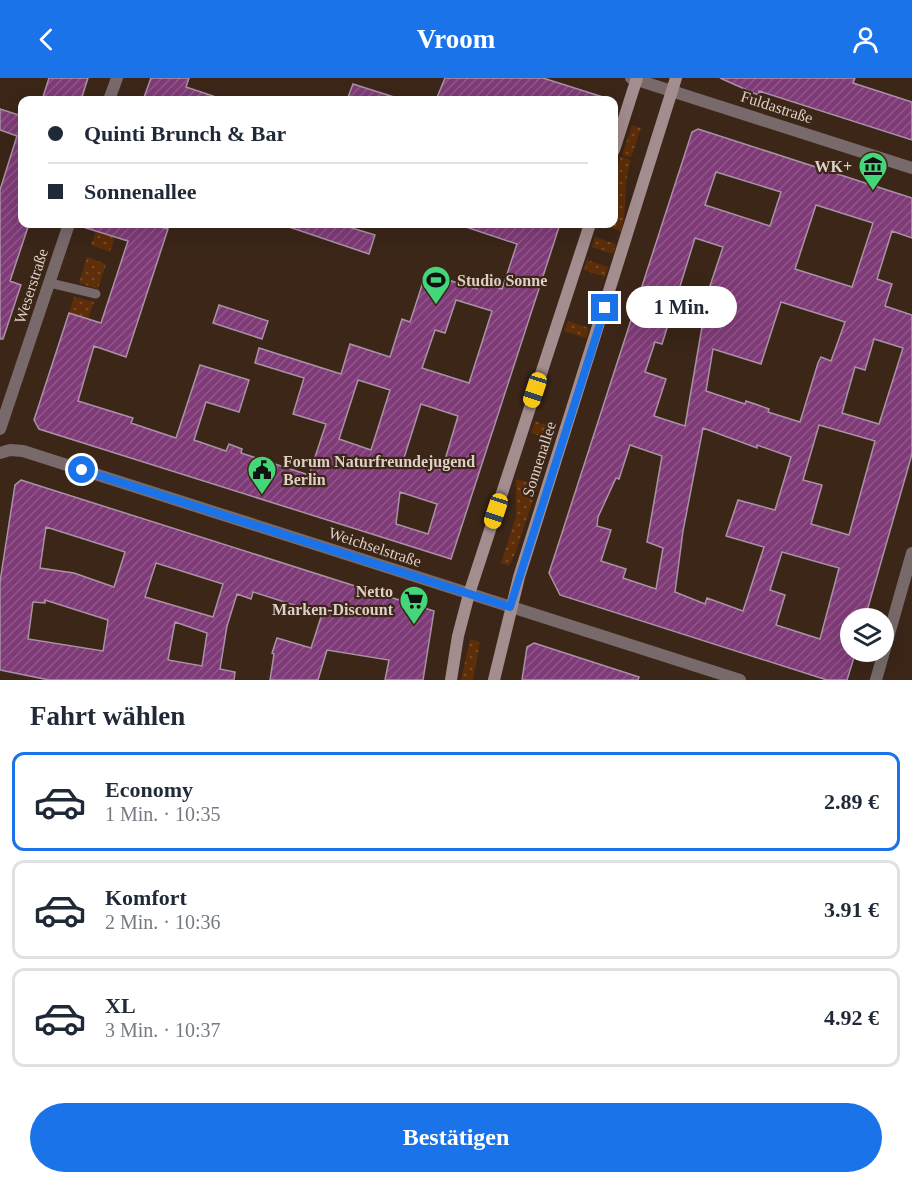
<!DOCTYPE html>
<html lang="de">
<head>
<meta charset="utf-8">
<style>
	body { margin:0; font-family:Georgia,serif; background:#f2f2f3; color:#1f2937; height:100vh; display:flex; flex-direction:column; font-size:22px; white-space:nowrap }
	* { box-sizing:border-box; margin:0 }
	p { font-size:20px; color:#747a83 }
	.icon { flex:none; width:33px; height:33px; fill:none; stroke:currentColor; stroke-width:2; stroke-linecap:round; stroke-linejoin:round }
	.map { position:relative; height:602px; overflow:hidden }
	.panel { display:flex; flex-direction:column; background:#fff; flex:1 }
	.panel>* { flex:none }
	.hud { position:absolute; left:18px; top:18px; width:600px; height:132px; border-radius:12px; box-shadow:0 6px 24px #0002; display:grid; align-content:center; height:132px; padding:0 30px; background:#fff }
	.buttons { position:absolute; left:840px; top:530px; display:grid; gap:12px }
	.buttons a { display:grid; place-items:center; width:54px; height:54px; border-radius:50%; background:#fff; box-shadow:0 6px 24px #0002; font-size:30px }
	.end { position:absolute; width:27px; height:27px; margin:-14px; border:8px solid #1a73e8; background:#fff; box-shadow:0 0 0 3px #fff }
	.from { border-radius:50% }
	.bubble { position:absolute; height:42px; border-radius:21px; background:#fff; box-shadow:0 6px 24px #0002; font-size:20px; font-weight:800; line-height:42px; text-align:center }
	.car { position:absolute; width:18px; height:36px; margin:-18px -9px; border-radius:8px; box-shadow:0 0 4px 2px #0007; background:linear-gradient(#f5c518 24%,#345 0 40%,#f5c518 0 76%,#345 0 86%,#f5c518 0) }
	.hud b { display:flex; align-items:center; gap:21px; height:57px; font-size:22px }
	.hud b+b { border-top:2px solid #e0e1e3 }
	.hud i { width:15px; height:15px; background:#1f2937 }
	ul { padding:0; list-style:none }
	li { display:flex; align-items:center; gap:18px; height:99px; margin:0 12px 9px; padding:0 18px; border:3px solid #e0e1e3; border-radius:12px }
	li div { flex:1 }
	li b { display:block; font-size:22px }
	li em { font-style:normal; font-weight:800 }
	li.selected { border-color:#1a73e8 }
	li>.icon { width:54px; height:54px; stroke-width:1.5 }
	h2 { padding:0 30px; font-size:27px; line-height:72px }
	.cta { display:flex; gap:12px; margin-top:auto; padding:12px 30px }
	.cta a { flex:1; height:69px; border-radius:36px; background:#1a73e8; color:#fff; font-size:24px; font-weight:800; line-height:69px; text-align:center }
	header { display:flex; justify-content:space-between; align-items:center; height:78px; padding:0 30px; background:#1a73e8; color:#fff; font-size:27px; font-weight:800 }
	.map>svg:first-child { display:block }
	.grass { fill:url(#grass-dots) }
	.building { fill:url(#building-hatch); stroke:#aa92a6; stroke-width:1.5; fill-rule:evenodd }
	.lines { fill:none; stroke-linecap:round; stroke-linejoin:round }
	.lane { stroke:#786a6b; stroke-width:9 }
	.street { stroke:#786a6b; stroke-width:12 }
	.secondary { stroke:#a38d8e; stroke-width:12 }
	.route { stroke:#1a73e8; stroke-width:8 }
	.labels { text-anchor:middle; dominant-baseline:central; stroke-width:4.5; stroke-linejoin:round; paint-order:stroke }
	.street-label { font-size:16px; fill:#ded0c7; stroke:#3b2618 }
	.poi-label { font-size:16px; font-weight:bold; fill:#ded0c7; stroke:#3b2618; text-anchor:end }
</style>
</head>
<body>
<header><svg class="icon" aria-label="back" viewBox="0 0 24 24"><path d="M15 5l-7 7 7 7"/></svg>Vroom<svg class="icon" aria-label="person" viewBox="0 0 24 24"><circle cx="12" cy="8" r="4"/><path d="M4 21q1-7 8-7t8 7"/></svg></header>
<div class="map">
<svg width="912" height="602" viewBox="0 0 912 602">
	<defs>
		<pattern id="grass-dots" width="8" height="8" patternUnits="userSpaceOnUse" patternTransform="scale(1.5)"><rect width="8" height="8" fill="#5d2e08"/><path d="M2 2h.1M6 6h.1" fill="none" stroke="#744b2a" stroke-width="1.8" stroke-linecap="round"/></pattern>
		<pattern id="building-hatch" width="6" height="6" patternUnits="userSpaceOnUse" patternTransform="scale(1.5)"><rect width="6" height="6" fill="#7f3b77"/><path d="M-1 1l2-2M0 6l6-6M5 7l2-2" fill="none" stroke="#915689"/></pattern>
	</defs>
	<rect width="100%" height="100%" fill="#3b2618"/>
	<path class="grass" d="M632,47l9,3 -10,30 -9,-3z
		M621,78l10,4c-9,27 -2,46 -10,71l-22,-7h15v-45z
		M96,153l19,6 -5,15 -19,-7z
		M595,159l21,7 -3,10 -21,-7z
		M87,179l19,7 -8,25 -19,-6z
		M587,182l21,7 -3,10 -21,-7z
		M74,219l20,5 -6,17 -19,-6z
		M568,243l21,7 -3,10 -22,-7z
		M535,343l22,7 -4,12 -22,-7z
		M516,401l22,6 -23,69 -6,12 -8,-3 15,-47z
		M470,561l10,3 -7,38h-12z"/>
	<path class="building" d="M49,0h39l-7,22h-39z
		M151,0h38l-3,9 33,11v2h-76z
		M445,0h98l60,19 -1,3h-166z
		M720,0h135l-2,5 59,19v38l-153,-49 -1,4z
		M353,6l41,13 -1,3h-46z
		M0,31l22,7v108h7l-19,57 11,4 -18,54h-3v-149l17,-54 -17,-6z
		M698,51l214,69v40l-20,-7 -15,48 15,5 -7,22 27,9v139l-47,164h-15v33h6l-9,29h-20l-267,-85 -11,-22 143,-441zM716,94l65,20 -11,34 -65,-21zM816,127l57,18 -21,64 -57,-18zM695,160l28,9 -15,45 -23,134 -31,-10 12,-37 -21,-7 10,-30 7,2zM781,224l64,20 -14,39 -10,-4 -3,6 -18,59 -32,-10 1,-3 -11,-4 -12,-4 -1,3 -39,-13 7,-42 48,15zM874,261l29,9 -24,76 -37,-11 13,-46 10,3zM819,347l56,16 -26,94 -38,-11 11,-39 -19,-5zM703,350l54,20v-3l34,12 -16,53 -37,-10 -12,36 38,11 -21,64 -36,-13 -2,6 -30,-12 8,-61zM630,367l32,11 -15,86 16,6 -7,41 -33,-11 3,-9 -25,-8 10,-31 -14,-4 1,-9 18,-39 3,1zM782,474l57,16 -19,71 -44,-14 9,-30 -15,-5z
		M84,146h66l18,5 -42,128 -32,-11 -16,55 55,17 -2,5 45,15 24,-73 49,15 -10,32 -33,-10 -12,38 32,11 3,-7 13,5 -1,4 68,22 17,-51 -33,-10 11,-36 -49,-15 4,-15 82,26 9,-30 40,13 12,-38 8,3 16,-49 51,16 3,-7 22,7 15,-45 -54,-18 1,-2h96l-109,335 -412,-130 -5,-9 35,-107 32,10 27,-82 -45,-14zM456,222l36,11 -23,72 -47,-15 13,-38 10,3zM358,302l32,10 -19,60 -32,-11zM421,326l37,12 -16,54 -38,-12zM400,414l37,12 -9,30 -32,-10z
		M286,146h53l36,11 -6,19 -83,-28z
		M219,227l49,16 -6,18 -49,-16z
		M21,402l413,131 -11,69h-38l4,-20 -62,-10 -9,30h-48l4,-26 -2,-1 5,-15 34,10 11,-34 -69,-22 -2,7 -14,-5 -10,32 -7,43 15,3 -1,8h-185l-49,-10v-88l15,-97zM46,449l79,25 -11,35 -40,-14 -34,-5zM156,485l67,21 -10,33 -68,-20zM45,522l63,20 -5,31 -75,-12 5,-37 12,1zM175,544l32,11 -5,33 -34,-6z
		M534,565l105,34 -1,3h-116l5,-33z"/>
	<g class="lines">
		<path class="lane" d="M50,205l46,11"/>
		<path class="street" d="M631,0l281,90
			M109,22l8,-22
			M0,351l69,-205
			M0,375l10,-3 13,1 717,229
			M876,602l36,-127"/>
		<path class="secondary" d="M614,72l23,-72
			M451,602l7,-44 11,-42 121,-370
			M494,602l25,-103 157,-499"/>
	</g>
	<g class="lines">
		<path class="route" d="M82,392l428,137 95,-299"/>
	</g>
	<defs>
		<g id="museum-pin" transform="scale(1.5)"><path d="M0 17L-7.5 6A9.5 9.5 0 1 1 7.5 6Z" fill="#44d77a" stroke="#3b2618"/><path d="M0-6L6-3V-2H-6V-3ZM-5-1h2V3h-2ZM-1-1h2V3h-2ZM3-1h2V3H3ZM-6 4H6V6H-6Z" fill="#111"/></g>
		<g id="stadium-pin" transform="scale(1.5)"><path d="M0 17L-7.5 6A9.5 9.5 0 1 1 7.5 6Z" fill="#44d77a" stroke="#3b2618"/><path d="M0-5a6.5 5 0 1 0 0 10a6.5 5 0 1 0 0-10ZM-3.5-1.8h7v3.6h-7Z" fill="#111"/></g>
		<g id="civic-pin" transform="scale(1.5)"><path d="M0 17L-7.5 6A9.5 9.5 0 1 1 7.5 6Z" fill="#44d77a" stroke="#3b2618"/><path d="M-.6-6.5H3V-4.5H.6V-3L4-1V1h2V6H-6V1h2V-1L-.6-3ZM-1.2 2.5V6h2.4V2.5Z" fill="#111"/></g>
		<g id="supermarket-pin" transform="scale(1.5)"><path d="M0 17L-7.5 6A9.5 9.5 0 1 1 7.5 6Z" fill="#44d77a" stroke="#3b2618"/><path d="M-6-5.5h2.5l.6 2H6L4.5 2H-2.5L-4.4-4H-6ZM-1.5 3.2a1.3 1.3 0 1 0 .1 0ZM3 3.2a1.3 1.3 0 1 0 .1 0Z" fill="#111"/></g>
	</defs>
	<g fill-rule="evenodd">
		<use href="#museum-pin" x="873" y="88"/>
		<use href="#stadium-pin" x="436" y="202"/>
		<use href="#civic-pin" x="262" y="392"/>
		<use href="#supermarket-pin" x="414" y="522"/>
	</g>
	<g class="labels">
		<g class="street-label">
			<text transform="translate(777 29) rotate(18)">Fuldastraße</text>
			<text transform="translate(31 208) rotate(-72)">Weserstraße</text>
			<text transform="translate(539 381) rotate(-72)">Sonnenallee</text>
			<text transform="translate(375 469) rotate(18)">Weichselstraße</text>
		</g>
		<g class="poi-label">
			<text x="852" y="88">WK+</text>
			<text x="457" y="202" text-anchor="start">Studio Sonne</text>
			<text x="283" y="383" text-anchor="start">Forum Naturfreundejugend<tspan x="283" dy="18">Berlin</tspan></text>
			<text x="393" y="513">Netto<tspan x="393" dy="18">Marken-Discount</tspan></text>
		</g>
	</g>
</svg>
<div class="buttons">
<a><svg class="icon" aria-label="layers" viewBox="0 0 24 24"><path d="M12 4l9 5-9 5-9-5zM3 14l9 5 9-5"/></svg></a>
</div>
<i class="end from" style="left:82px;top:392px"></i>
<i class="end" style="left:605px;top:230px"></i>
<div class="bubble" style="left:626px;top:208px;width:111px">1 Min.</div>
<i class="car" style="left:535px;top:312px;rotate:198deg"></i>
<i class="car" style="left:496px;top:433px;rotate:198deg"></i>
<div class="hud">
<b><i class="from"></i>Quinti Brunch &amp; Bar</b>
<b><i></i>Sonnenallee</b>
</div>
</div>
<section class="panel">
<h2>Fahrt wählen</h2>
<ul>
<li class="selected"><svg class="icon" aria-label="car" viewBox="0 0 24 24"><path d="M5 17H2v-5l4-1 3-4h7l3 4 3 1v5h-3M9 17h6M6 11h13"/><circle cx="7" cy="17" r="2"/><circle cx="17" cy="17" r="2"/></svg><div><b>Economy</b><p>1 Min. · 10:35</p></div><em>2.89 €</em></li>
<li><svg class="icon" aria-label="car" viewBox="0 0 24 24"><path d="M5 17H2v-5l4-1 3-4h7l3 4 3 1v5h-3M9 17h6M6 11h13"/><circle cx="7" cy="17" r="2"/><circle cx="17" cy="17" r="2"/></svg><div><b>Komfort</b><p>2 Min. · 10:36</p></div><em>3.91 €</em></li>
<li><svg class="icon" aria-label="car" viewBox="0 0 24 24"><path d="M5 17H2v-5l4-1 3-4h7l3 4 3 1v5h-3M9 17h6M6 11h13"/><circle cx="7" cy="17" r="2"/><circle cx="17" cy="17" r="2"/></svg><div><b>XL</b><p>3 Min. · 10:37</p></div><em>4.92 €</em></li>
</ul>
<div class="cta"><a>Bestätigen</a></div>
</section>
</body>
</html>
